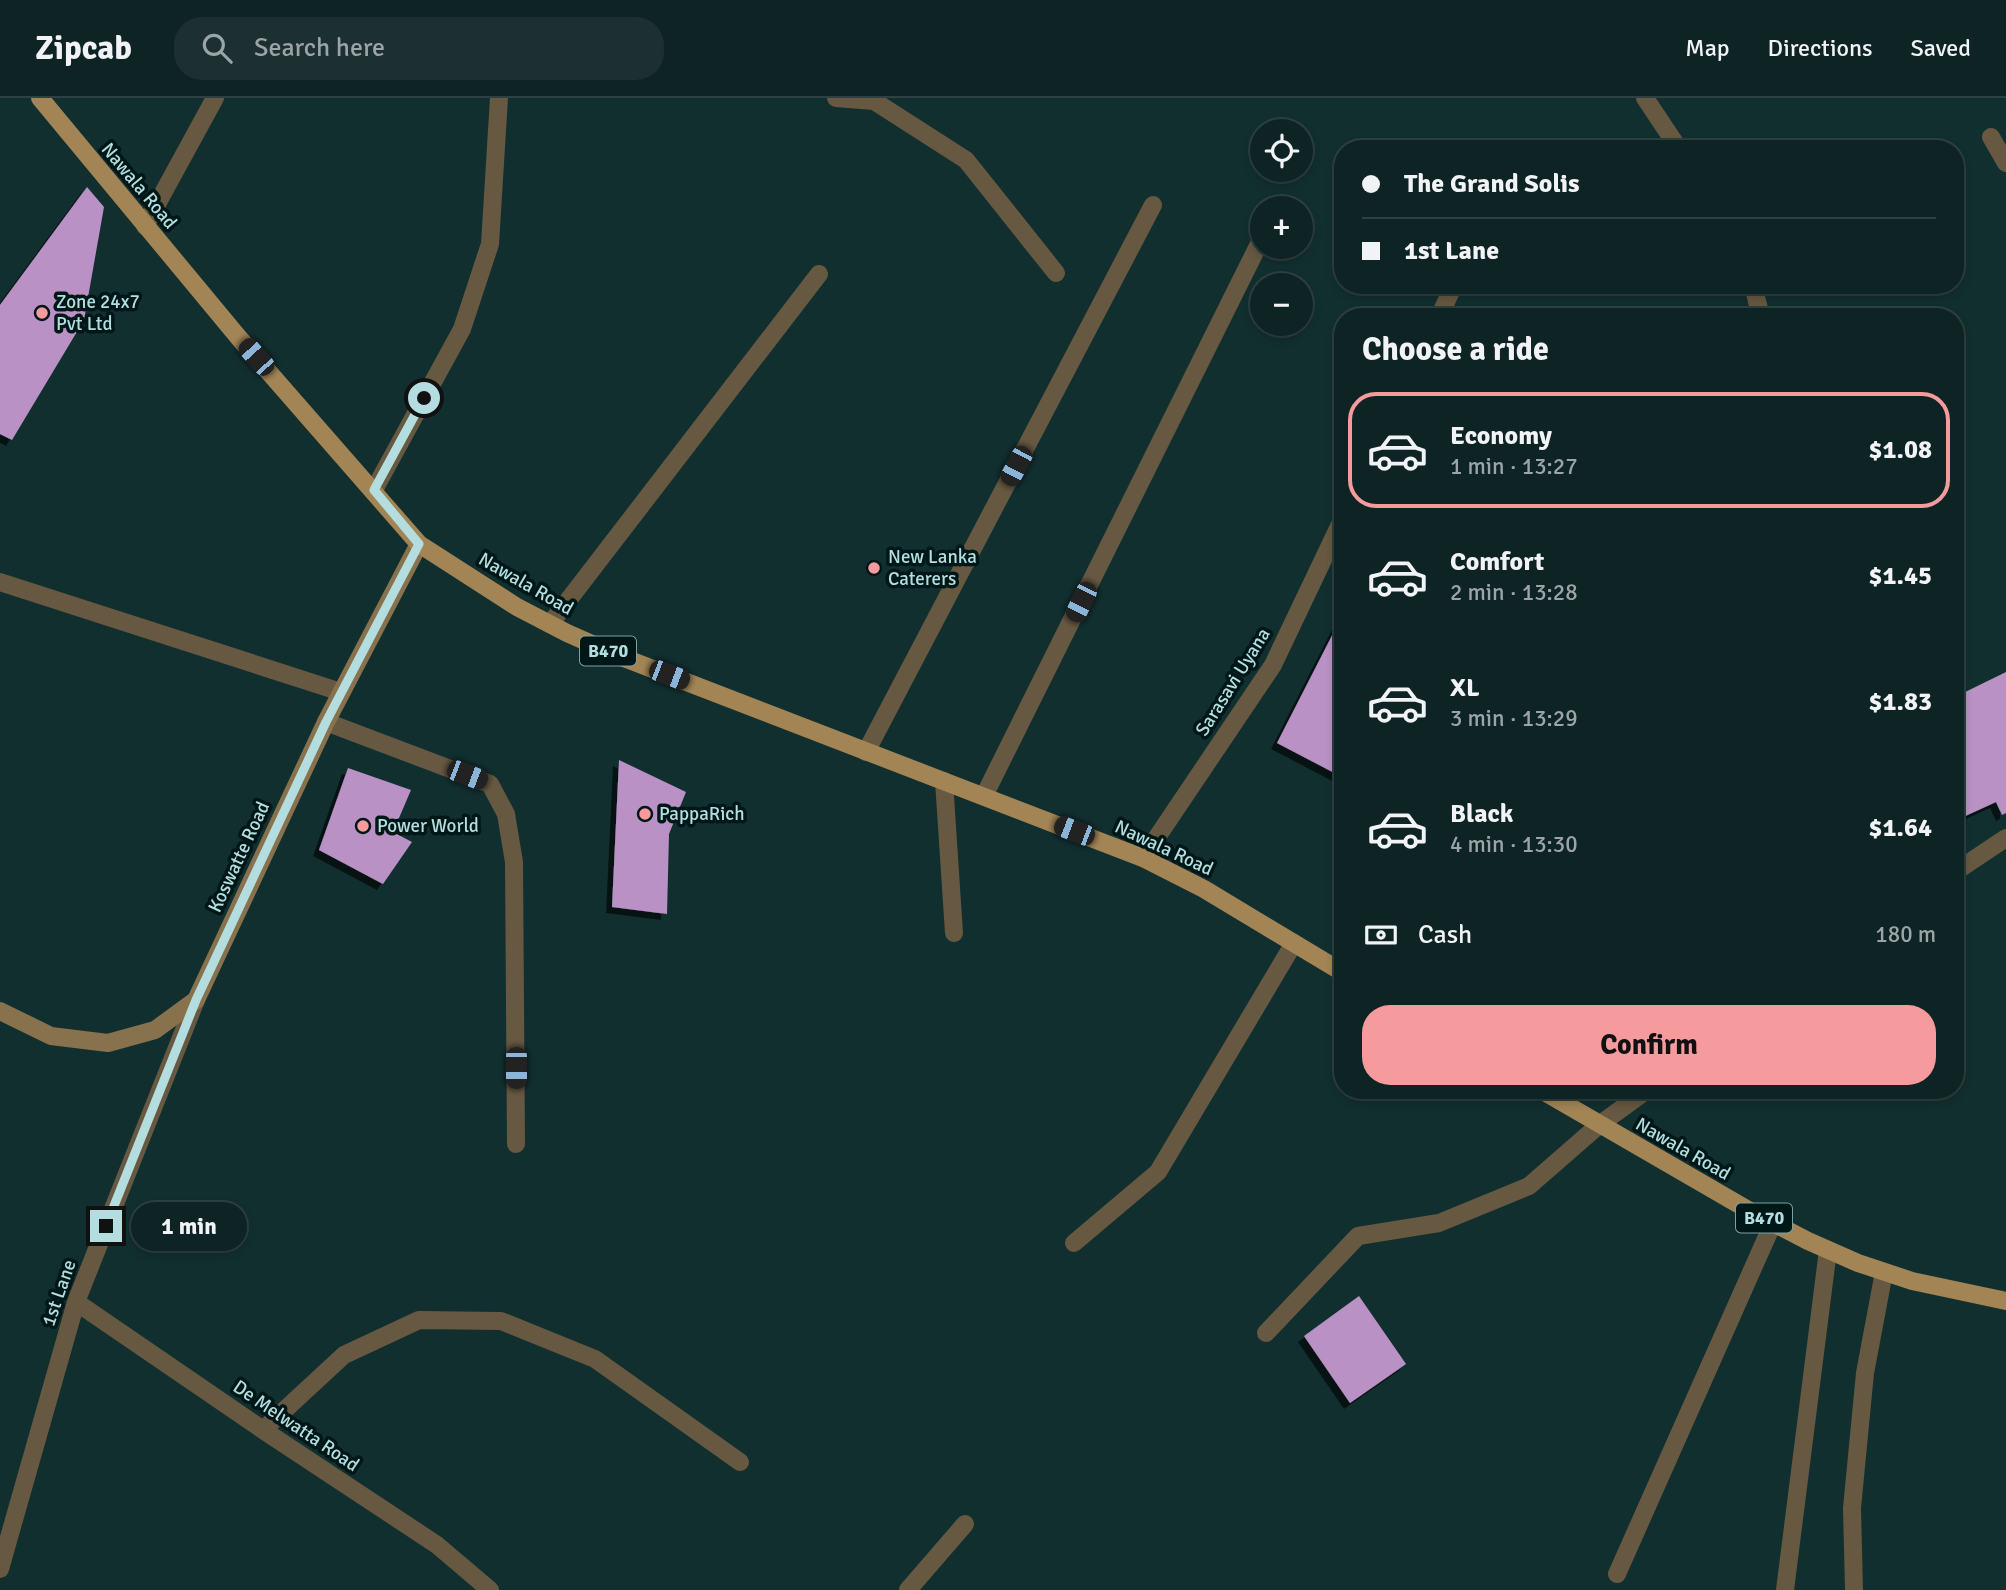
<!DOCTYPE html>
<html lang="en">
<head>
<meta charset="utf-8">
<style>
	body { margin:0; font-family:Signika,sans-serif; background:#1c2f31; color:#f1f3f6; height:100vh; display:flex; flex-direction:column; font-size:26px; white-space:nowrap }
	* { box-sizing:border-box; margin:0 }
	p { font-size:23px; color:#9ba4a6 }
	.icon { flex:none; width:38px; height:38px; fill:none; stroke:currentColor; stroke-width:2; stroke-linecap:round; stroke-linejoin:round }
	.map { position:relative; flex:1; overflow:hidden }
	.side { position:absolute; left:1334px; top:210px; width:630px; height:791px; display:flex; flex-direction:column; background:#0e2324; border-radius:28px; box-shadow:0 4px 10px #0003,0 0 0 2px #2e4041 }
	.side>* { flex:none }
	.hud { position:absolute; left:1334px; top:42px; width:630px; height:154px; border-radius:28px; box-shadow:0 4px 10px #0003,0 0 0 2px #2e4041; display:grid; align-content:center; height:154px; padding:0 28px; background:#0e2324 }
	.controls { position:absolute; left:1250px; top:21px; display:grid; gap:14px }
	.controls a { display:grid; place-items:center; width:63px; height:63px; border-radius:50%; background:#0e2324; box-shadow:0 4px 10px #0003,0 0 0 2px #2e4041; font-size:35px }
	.end { position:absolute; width:32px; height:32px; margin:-16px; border:9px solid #b3ddde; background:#111; box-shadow:0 0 0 4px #111 }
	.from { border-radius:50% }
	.bubble { position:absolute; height:49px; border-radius:24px; background:#0e2324; box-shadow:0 4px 10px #0003,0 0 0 2px #2e4041; font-size:23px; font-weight:700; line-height:49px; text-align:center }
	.car { position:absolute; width:21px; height:42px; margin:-21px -10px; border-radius:9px; box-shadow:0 0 5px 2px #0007; background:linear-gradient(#222 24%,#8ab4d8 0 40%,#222 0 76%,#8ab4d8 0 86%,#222 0) }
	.hud b { display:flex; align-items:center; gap:24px; height:66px; font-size:26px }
	.hud b+b { border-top:2px solid #2e4041 }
	.hud i { width:18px; height:18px; background:#f1f3f6 }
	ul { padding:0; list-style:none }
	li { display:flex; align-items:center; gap:21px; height:116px; margin:0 14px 10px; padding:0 14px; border:4px solid transparent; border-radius:28px }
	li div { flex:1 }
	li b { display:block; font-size:26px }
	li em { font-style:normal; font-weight:700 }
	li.on { border-color:#f59b9d }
	li>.icon { width:63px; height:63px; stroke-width:1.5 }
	h2 { padding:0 28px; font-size:32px; line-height:84px }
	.pay { display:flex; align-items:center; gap:18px; height:77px; padding:0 28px; font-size:26px }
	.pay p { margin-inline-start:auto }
	.cta { display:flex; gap:14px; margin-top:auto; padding:14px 28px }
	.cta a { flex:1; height:80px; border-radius:28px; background:#f59b9d; color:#111; font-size:28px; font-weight:700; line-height:80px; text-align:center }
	header { display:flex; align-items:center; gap:42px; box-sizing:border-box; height:98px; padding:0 35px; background:#0e2324; border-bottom:2px solid #2e4041 }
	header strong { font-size:33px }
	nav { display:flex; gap:38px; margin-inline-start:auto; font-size:24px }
	.search { width:490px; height:63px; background:#1c2f31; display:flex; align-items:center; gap:18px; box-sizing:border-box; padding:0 24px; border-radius:28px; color:#9ba4a6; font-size:26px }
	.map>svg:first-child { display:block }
	.building { fill:#b991c5; filter:url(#shadow) }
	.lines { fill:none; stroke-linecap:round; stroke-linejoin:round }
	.street { stroke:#665841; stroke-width:18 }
	.secondary { stroke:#88714d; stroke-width:18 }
	.primary { stroke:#a28455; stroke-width:18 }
	.route { stroke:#b3ddde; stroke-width:9 }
	.poi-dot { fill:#f59b9d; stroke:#001718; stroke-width:2.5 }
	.labels { text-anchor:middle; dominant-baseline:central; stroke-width:7; stroke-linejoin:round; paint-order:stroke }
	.shield { fill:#001718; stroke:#7da2a3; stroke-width:2 }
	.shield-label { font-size:18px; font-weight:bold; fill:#b3ddde }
	.street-label { font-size:19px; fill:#b3ddde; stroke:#001718 }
	.poi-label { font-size:19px; fill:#b3ddde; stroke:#001718; text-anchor:start }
</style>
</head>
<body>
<header>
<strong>Zipcab</strong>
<div class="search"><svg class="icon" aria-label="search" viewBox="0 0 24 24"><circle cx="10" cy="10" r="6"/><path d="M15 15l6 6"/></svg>Search here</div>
<nav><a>Map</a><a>Directions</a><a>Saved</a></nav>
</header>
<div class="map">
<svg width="2006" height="1492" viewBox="0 0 2006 1492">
	<defs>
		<filter id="shadow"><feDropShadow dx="-6" dy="6" stdDeviation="0" flood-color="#0009"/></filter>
	</defs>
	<rect width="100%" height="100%" fill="#122f30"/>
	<path class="building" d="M87,89l17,20 -20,113 -72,120 -12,-6v-129z
		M1342,518v161l-65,-34z
		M2006,574v141l-4,2 -6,-13 -35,16 -6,-13v-108z
		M619,662l67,32 -17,42 -2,80 -55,-7z
		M348,670l63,22 -18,42 19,10 -29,42 -64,-34z
		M1359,1198l47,68 -56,39 -46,-67z"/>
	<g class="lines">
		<path class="street" d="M836,0l38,3 92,59 90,113
			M1645,0l34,51
			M1991,39l15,26
			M145,128l70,-128
			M1753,187l8,32
			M1439,219l15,-32
			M374,392l88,-161 28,-85 9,-146
			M0,484l341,110
			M550,526l269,-350
			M326,624l164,62 16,30 8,48 2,282
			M866,654l287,-547
			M944,683l10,152
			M984,698l278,-558
			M1143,760l130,-193 69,-145
			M1955,774l51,-34
			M1074,1145l84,-71 136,-229
			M76,1204l187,128 174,115 53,45
			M1266,1235l92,-97 81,-13 90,-37 70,-61 48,-35
			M263,1332l81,-75 75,-35 82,1 94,38 145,103
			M0,1471l76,-267 120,-302
			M1617,1476l156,-351
			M908,1492l57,-66
			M1785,1492l43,-340
			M1854,1492l-2,-82 13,-135 19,-101"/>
		<path class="secondary" d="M0,913l51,25 57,7 47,-13 41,-30 130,-278 93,-178"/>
		<path class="primary" d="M40,0l199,240 180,206 98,63 50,26 52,23 524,202 61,31 138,83
			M1541,992l209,121 58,30 50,22 54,18 94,20"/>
	</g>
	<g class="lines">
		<path class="route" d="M106,1128l90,-226 130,-278 93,-178 -45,-54 50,-92"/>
	</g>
	<g class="poi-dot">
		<circle cx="42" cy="215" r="7"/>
		<circle cx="874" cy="470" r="7"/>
		<circle cx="645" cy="716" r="7"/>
		<circle cx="363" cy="728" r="7"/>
	</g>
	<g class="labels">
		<g class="shield">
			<rect x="580" y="538.5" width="56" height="29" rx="5"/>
			<rect x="1736" y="1105.5" width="56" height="29" rx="5"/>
		</g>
		<g class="shield-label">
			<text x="608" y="553">B470</text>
			<text x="1764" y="1120">B470</text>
		</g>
		<g class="street-label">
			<text transform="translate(139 88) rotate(50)">Nawala Road</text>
			<text transform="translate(526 486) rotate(30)">Nawala Road</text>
			<text transform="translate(1233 584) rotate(-58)">Sarasavi Uyana</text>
			<text transform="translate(1164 750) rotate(25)">Nawala Road</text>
			<text transform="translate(239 759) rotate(-65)">Koswatte Road</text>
			<text transform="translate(1683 1051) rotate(30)">Nawala Road</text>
			<text transform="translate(59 1195) rotate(-71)">1st Lane</text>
			<text transform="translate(296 1328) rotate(34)">De Melwatta Road</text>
		</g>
		<g class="poi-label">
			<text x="56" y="204">Zone 24x7<tspan x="56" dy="22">Pvt Ltd</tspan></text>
			<text x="888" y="459">New Lanka<tspan x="888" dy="22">Caterers</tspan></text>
			<text x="659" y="716">PappaRich</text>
			<text x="377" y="728">Power World</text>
		</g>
	</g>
</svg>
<div class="controls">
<a><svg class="icon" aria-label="locate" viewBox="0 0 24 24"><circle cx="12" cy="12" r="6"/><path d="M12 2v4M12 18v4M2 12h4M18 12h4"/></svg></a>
<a>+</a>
<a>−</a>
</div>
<i class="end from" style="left:424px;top:300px"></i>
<i class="end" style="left:106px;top:1128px"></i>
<div class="bubble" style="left:131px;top:1104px;width:116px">1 min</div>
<i class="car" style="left:256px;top:259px;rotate:318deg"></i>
<i class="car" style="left:1016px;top:368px;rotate:208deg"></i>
<i class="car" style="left:1081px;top:504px;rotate:206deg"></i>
<i class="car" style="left:669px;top:577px;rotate:111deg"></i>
<i class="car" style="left:467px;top:677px;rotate:111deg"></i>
<i class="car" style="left:1074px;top:733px;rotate:291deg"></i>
<i class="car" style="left:516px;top:970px;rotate:180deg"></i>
<div class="hud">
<b><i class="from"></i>The Grand Solis</b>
<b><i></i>1st Lane</b>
</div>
<section class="side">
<h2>Choose a ride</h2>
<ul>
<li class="on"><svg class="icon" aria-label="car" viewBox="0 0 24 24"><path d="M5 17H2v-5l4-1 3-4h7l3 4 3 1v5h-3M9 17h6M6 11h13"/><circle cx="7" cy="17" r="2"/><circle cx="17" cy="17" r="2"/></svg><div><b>Economy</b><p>1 min · 13:27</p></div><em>$1.08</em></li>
<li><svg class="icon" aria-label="car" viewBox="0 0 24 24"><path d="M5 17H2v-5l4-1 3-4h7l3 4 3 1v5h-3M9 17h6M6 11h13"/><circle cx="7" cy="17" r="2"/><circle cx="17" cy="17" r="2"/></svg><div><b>Comfort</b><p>2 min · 13:28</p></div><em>$1.45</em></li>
<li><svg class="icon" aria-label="car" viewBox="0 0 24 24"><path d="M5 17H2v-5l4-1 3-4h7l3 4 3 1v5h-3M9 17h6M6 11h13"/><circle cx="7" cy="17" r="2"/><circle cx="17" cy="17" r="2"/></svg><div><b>XL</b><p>3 min · 13:29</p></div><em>$1.83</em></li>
<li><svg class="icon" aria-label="car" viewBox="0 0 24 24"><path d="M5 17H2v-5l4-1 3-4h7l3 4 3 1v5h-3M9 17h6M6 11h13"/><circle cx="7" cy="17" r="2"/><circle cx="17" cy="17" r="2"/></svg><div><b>Black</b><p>4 min · 13:30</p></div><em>$1.64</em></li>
</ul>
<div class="pay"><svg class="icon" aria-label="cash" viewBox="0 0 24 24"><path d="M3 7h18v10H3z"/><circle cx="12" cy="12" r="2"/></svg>Cash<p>180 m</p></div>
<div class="cta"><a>Confirm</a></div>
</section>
</div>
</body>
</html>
